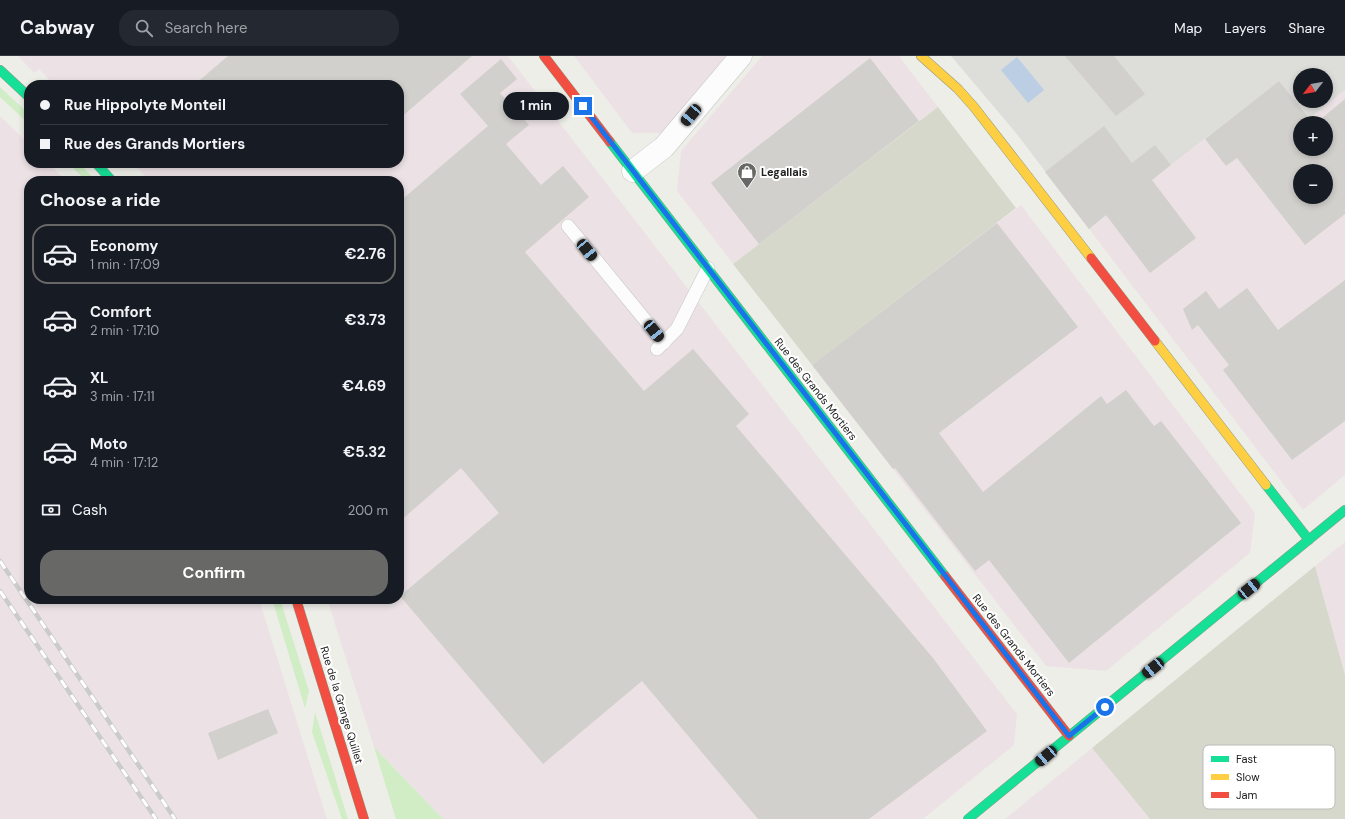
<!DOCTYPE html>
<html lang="en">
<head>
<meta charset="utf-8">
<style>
	body { margin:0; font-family:"DM Sans",sans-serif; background:#242831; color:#f1f3f6; height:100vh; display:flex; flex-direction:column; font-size:15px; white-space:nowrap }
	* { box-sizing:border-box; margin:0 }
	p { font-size:13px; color:#9ea1a6 }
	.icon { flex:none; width:22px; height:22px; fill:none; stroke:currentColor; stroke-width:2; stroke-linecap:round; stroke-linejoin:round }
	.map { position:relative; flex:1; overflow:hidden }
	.details { position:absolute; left:24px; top:120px; width:380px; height:428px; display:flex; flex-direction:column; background:#171b24; border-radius:16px; box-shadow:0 2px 6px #0003 }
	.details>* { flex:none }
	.top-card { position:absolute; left:24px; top:24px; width:380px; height:88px; border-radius:16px; box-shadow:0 2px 6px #0003; display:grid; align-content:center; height:88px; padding:0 16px; background:#171b24 }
	.needle { width:26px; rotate:239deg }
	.tools { position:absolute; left:1293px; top:12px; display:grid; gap:8px }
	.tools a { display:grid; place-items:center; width:40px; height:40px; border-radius:50%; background:#171b24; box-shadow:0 2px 6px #0003; font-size:20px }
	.end { position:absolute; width:18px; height:18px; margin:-9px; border:5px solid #1a73e8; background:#fff; box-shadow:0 0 0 2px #fff }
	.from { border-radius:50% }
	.bubble { position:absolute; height:28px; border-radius:14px; background:#171b24; box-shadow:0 2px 6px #0003; font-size:13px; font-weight:700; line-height:28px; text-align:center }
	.car { position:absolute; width:12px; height:24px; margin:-12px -6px; border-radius:5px; box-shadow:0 0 3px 1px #0007; background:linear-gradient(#222 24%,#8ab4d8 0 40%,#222 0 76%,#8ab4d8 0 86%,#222 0) }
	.top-card b { display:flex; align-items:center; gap:14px; height:38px; font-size:15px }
	.top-card b+b { border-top:1px solid #363941 }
	.top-card i { width:10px; height:10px; background:#f1f3f6 }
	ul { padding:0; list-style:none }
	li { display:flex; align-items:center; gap:12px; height:60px; margin:0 8px 6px; padding:0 8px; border:2px solid transparent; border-radius:16px }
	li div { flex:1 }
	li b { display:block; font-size:15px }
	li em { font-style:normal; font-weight:700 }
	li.active { border-color:#686866 }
	li>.icon { width:36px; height:36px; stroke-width:1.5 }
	h2 { padding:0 16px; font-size:18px; line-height:48px }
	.pay { display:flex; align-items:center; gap:10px; height:44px; padding:0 16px; font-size:15px }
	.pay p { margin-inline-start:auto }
	.cta { display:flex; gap:8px; margin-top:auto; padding:8px 16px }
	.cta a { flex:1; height:46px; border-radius:16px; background:#686866; color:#fff; font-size:16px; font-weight:700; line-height:46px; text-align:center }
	header { display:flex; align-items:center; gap:24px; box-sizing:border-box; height:56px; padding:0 20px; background:#171b24; border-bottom:1px solid #363941 }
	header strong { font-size:19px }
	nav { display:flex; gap:22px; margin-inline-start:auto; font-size:14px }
	.search { width:280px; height:36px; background:#242831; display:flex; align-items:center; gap:10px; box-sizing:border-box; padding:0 14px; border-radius:16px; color:#9ea1a6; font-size:15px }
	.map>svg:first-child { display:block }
	.residential { fill:#ddddda; fill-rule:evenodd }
	.industrial { fill:#ece2e5; fill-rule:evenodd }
	.construction { fill:#d5d8ca }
	.grass { fill:#d0edc6 }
	.water { fill:#bbcee3 }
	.building { fill:#d1d0cc; fill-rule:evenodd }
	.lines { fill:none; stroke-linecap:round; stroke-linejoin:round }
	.lane-casing { stroke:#c7c7c5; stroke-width:14 }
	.street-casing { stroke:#c7c7c5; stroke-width:23 }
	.fast-casing { stroke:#909a7f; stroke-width:10 }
	.slow-casing { stroke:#909a7f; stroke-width:10 }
	.jam-casing { stroke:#909a7f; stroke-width:10 }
	.lane { stroke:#fcfcfc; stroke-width:13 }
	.street { stroke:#fcfcfc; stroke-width:22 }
	.fast { stroke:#16e098; stroke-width:9 }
	.slow { stroke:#ffcf43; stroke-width:9 }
	.jam { stroke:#f24e42; stroke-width:9 }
	.rail-casing { stroke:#cbcbca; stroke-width:4.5 }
	.rail { stroke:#fff; stroke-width:3; stroke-dasharray:9; stroke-linecap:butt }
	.route { stroke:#1a73e8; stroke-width:5 }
	.labels { text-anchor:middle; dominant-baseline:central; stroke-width:4; stroke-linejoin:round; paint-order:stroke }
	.poi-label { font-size:11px; font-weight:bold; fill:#202020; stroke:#fff; text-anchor:start }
	.street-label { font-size:11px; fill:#202020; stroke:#fff }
	.key { fill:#fff; stroke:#bcbcbc; stroke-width:1 }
	.key-label { font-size:11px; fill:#202020 }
</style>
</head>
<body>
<header>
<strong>Cabway</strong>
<div class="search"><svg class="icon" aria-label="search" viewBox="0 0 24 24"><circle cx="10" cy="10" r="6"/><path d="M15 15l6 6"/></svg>Search here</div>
<nav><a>Map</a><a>Layers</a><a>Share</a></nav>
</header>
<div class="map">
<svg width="1345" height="763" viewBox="0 0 1345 763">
	<rect width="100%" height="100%" fill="#eeeee9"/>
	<path class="residential" d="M951,0h394v34l-36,29 -30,-38 -190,148 -73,-96zM1300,19h26v26h-26z"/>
	<path class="industrial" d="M18,0h490l509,658 -3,31 -91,74h-480l-69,-72 -47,-148h72v-418h-250l-16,-18h266v-78h-345l-15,-16 -5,4z
		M574,0h154l-65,77h-31z
		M762,0h137l39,51 -205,157 -56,-73 4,-40z
		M1279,25l30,38 36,-29v385l-42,35 -214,-281zM1300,67h26v26h-26zM1300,115h26v26h-26z
		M0,60l29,28v19h20l17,18h-37v418h230l68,220h-327z
		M1021,149l234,308 -5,40 -144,118 -60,-5 -234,-301z
		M1345,486v133l-30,-109z
		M1092,692l58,71h-145z"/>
	<path class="construction" d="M938,51l78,101 -204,157 -79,-101z
		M1315,510l30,109v144h-195l-58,-71z"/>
	<path class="grass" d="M0,31l29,27v10l-29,-27z
		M68,107h11l17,18h-10z
		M272,543h8l29,92 -4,17z
		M315,656l33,107h-6l-30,-87z
		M374,691l69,72h-47z"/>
	<path class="water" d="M1017,1l27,33 -16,13 -27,-33z"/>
	<path class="building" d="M228,0h244l-73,63v-34h-205z
		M1065,0h49l31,38 -29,22z
		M870,2l49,63 -160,123 -48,-61z
		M501,3l16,20 -17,14 29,32 -23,19 35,41 22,-19 26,31 -64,55 119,139 49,-42 56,65 -13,12 197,232 54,73 -118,88h-111l-116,-138 -99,83 -143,-168 99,-83 -38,-45 -62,54v-320l89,-76 -28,-32z
		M1279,25l34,42h-13v26h26v-26h-10l29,-24v115l-40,31 -68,-87 -11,8 -21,-27zM1300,115h26v26h-26z
		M1104,70l28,37 23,-18 16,20 -19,15 44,58 -46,35 -44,-58 -17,14 -44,-57z
		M997,167l81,104 -139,106 44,59 118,-96 6,8 19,-14 28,36 7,-5 80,102 -172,140 -80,-103 -14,11 -80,-103 -2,1 -81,-104z
		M1345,224v141l-53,39 -69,-90 6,-5 -18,-23 -13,-17 -6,5 -9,-21 23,-18 13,18 28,-21 31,42z
		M268,653l10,24 -60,27 -10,-27z"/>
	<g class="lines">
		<g class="lane-casing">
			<path id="lane" d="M568,170l96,117
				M657,293l20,-20 31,-61"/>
		</g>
		<g class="street-casing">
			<path id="street" d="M633,115l31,-24 77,-91"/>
		</g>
		<g class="fast-casing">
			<path id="fast" d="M0,14l29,27
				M610,86l335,434
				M96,107l16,18
				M1266,429l43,55
				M968,763l377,-309"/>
		</g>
		<g class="slow-casing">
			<path id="slow" d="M921,0l37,33 16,18 117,151
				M1155,285l111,144"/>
		</g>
		<g class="jam-casing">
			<path id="jam" d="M544,0l66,86
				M1091,202l64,83
				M945,520l124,160
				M296,543l68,220"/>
		</g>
		<use href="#lane" class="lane"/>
		<use href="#street" class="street"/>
		<use href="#fast" class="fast"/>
		<use href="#slow" class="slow"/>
		<use href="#jam" class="jam"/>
		<g class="rail-casing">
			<path id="rail" d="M0,505l175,258
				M0,535l156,228"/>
		</g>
		<use href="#rail" class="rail"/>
	</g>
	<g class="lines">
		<path class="route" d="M583,50l486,630 36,-29"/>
	</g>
	<defs>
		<g id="shop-pin" transform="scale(1)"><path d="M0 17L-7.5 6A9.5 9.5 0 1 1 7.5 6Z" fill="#686866" stroke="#fff"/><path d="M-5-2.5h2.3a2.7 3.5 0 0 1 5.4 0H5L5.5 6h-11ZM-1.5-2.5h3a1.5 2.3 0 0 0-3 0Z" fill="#fff"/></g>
	</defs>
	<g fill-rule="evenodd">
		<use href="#shop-pin" x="747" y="116"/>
	</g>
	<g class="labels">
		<g class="poi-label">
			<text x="761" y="116">Legallais</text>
		</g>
		<g class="street-label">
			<text transform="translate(816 333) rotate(52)">Rue des Grands Mortiers</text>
			<text transform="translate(1014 589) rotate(52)">Rue des Grands Mortiers</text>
			<text transform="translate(342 649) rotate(73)">Rue de la Grange Quillet</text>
		</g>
	</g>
	<rect x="1203" y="689" width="132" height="64" rx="6" class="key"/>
	<rect x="1211" y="700" width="18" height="6" fill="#16e098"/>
	<rect x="1211" y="718" width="18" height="6" fill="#ffcf43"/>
	<rect x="1211" y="736" width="18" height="6" fill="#f24e42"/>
	<g class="key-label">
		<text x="1236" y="707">Fast</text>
		<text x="1236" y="725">Slow</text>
		<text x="1236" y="743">Jam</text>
	</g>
</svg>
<div class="tools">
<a><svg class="needle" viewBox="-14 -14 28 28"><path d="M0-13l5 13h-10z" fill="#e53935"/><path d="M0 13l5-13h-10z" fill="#9ea1a6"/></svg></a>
<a>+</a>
<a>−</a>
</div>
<i class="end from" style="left:1105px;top:651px"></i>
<i class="end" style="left:583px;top:50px"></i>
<div class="bubble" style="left:503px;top:36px;width:66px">1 min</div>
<i class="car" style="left:691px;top:59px;rotate:220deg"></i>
<i class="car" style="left:587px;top:194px;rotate:141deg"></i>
<i class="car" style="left:654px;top:275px;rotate:141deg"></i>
<i class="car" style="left:1249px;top:533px;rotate:51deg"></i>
<i class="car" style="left:1153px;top:612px;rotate:231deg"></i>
<i class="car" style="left:1046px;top:700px;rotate:230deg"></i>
<div class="top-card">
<b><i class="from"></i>Rue Hippolyte Monteil</b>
<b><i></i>Rue des Grands Mortiers</b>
</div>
<section class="details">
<h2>Choose a ride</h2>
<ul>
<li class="active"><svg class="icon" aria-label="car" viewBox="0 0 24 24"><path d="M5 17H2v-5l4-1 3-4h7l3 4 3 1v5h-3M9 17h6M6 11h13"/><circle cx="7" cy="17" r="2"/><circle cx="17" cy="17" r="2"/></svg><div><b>Economy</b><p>1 min · 17:09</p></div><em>€2.76</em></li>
<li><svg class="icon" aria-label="car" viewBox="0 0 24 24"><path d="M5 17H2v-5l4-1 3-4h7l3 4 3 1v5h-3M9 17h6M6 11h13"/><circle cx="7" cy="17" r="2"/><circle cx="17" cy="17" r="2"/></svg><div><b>Comfort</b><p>2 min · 17:10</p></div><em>€3.73</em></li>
<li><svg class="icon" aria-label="car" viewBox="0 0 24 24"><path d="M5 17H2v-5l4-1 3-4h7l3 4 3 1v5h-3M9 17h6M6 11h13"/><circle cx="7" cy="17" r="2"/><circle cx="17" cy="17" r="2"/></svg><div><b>XL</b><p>3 min · 17:11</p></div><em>€4.69</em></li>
<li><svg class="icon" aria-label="car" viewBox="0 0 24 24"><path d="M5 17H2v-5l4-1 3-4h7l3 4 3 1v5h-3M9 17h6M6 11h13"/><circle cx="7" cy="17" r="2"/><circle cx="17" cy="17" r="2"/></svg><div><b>Moto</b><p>4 min · 17:12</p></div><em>€5.32</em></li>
</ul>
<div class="pay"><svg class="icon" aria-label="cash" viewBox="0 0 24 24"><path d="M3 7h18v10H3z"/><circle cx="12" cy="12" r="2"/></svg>Cash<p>200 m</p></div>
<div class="cta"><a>Confirm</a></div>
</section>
</div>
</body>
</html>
